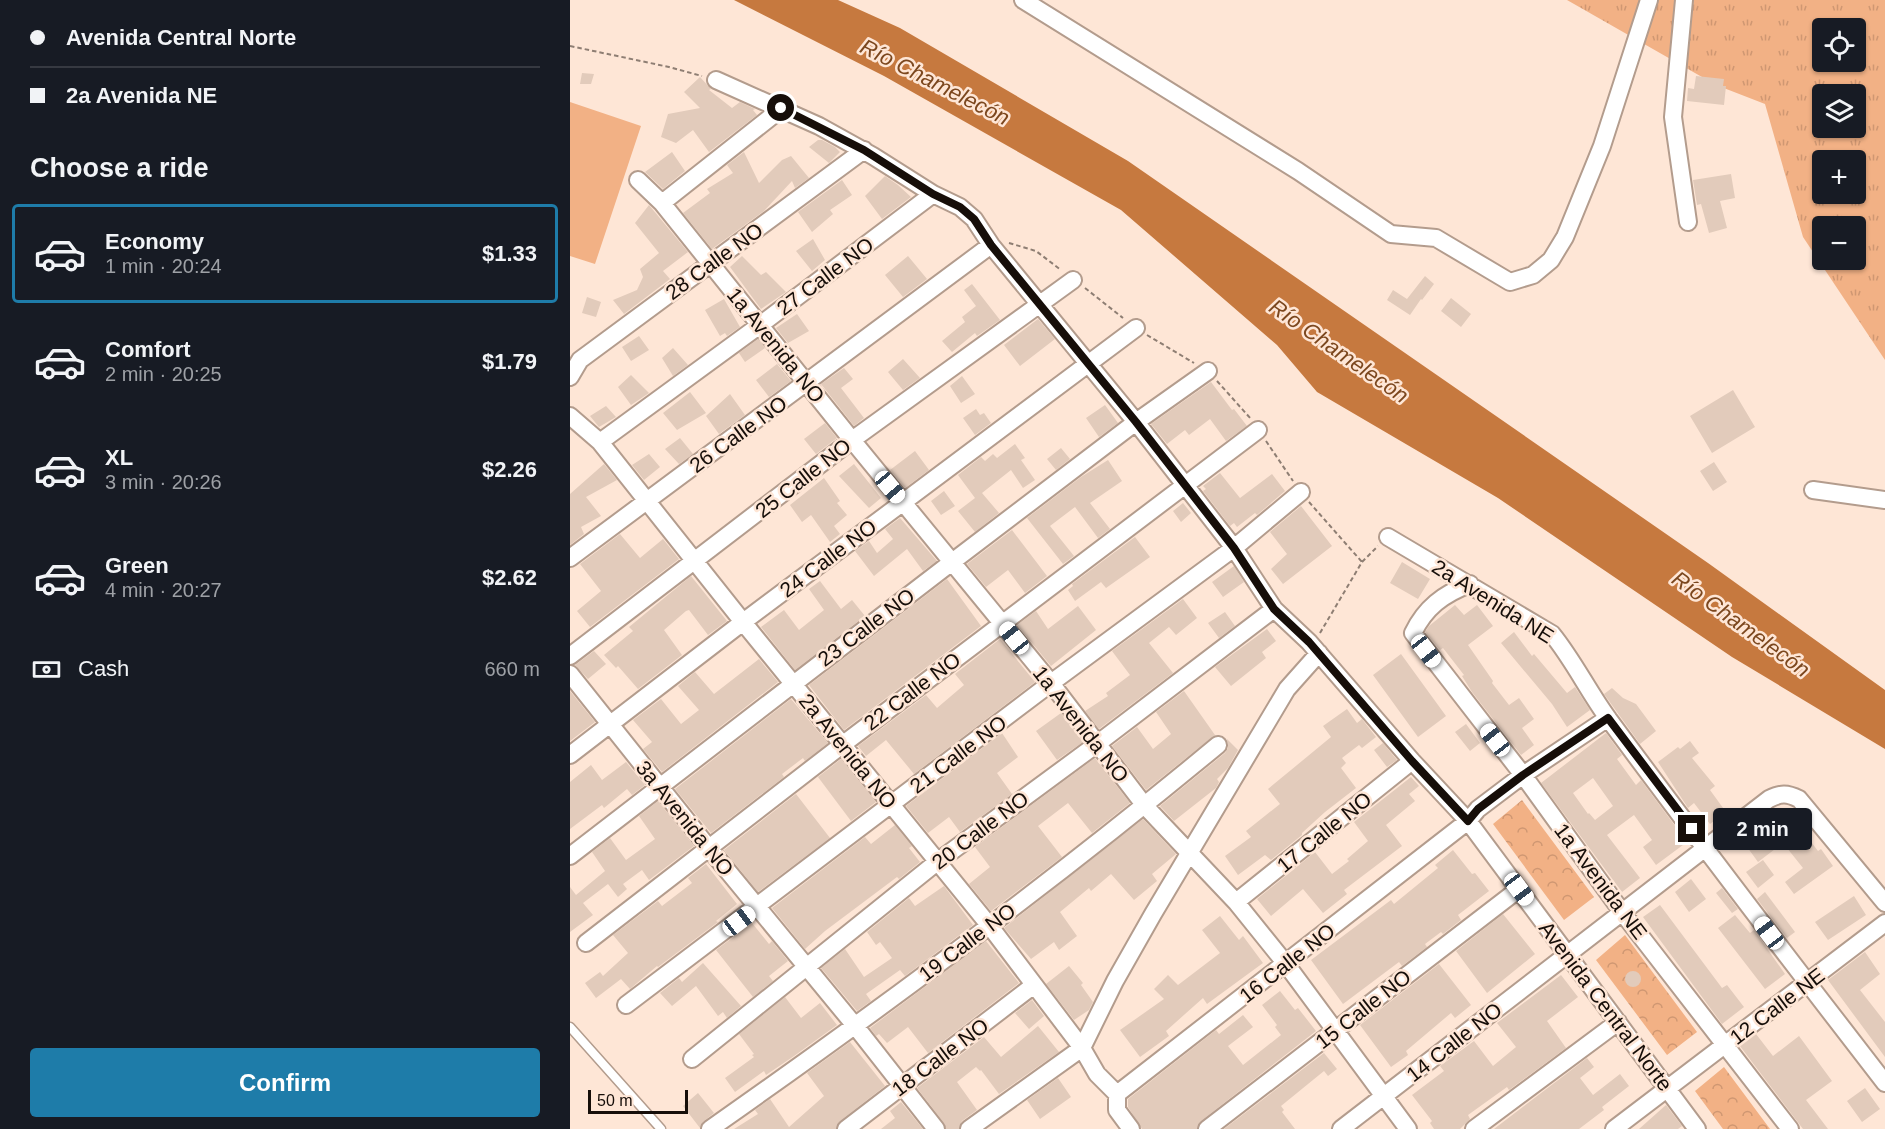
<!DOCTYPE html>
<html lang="en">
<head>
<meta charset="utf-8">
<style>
	body { margin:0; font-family:Helvetica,sans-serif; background:#242831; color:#f1f3f6; height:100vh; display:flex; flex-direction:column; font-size:22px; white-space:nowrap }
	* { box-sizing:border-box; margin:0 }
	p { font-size:20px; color:#9ea1a6 }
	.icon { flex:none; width:33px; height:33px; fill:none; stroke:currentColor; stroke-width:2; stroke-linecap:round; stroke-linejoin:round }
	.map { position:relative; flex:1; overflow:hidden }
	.sheet { display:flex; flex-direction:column; background:#171b24; width:570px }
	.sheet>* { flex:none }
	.hud { display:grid; align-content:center; height:132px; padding:0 30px; background:#171b24 }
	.buttons { position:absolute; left:1242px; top:18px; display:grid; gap:12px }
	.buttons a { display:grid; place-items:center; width:54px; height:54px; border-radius:6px; background:#171b24; box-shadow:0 2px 4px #0004; font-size:30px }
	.scale { position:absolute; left:18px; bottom:15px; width:100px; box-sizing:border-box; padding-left:6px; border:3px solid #160e09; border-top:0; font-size:16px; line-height:21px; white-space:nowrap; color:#160e09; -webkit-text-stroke:4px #fee6d6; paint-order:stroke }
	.end { position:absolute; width:27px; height:27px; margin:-14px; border:8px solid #160e09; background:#fff; box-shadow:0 0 0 3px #fff }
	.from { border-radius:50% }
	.bubble { position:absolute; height:42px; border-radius:6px; background:#171b24; box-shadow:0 2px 4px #0004; font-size:20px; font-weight:800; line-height:42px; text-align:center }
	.car { position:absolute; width:18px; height:36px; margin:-18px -9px; border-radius:8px; box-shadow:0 0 4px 2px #0007; background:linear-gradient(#fff 24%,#345 0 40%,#fff 0 76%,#345 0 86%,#fff 0) }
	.hud b { display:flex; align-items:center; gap:21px; height:57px; font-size:22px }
	.hud b+b { border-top:2px solid #363941 }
	.hud i { width:15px; height:15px; background:#f1f3f6 }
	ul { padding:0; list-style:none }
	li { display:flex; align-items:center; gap:18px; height:99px; margin:0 12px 9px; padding:0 18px; border:3px solid transparent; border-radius:6px }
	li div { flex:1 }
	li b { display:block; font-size:22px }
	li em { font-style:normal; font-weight:800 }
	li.selected { border-color:#1e7ca9 }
	li>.icon { width:54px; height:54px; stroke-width:1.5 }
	h2 { padding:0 30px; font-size:27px; line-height:72px }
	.pay { display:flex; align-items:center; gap:15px; height:66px; padding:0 30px; font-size:22px }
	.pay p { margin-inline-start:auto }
	.button { display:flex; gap:12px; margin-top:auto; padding:12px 30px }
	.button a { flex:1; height:69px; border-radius:6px; background:#1e7ca9; color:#fff; font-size:24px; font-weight:800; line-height:69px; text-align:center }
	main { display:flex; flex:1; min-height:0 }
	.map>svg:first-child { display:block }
	.grass { fill:url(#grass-tufts); fill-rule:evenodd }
	.park { fill:url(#park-crowns) }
	.pitch { fill:#f2b185 }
	.water { fill:#c6793f }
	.building { fill:#e2cbbb; fill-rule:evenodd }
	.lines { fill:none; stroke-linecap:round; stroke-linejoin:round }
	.service-casing { stroke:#b39c8d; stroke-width:11 }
	.minor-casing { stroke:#b39c8d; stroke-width:20 }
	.path { stroke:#8e7e73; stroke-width:2; stroke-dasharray:4.5 3; stroke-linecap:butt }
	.service { stroke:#fff; stroke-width:8 }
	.minor { stroke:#fff; stroke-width:16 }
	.route { stroke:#160e09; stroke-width:8 }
	.labels { text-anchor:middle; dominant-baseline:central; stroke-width:5; stroke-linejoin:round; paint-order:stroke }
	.street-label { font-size:21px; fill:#160e09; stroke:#fee6d6 }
	.water-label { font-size:22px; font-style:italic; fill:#7c471e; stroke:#fee6d6 }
</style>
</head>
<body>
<main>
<section class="sheet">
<div class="hud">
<b><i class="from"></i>Avenida Central Norte</b>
<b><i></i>2a Avenida NE</b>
</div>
<h2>Choose a ride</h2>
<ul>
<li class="selected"><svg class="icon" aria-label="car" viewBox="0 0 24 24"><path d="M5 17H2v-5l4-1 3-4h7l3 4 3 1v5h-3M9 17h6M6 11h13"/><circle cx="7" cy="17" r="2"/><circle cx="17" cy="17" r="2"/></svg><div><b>Economy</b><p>1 min · 20:24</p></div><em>$1.33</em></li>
<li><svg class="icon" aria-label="car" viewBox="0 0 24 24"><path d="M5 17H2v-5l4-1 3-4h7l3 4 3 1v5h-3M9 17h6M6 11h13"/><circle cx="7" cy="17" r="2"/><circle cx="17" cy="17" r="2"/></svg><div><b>Comfort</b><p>2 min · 20:25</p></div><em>$1.79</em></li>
<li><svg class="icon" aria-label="car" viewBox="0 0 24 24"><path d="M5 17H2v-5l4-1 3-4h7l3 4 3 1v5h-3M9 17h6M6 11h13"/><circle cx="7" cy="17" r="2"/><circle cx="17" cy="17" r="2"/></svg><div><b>XL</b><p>3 min · 20:26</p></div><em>$2.26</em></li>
<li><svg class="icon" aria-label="car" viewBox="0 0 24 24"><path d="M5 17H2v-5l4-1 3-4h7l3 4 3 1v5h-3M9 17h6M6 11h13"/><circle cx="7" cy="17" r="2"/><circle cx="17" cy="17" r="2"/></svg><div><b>Green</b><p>4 min · 20:27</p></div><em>$2.62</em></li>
</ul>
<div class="pay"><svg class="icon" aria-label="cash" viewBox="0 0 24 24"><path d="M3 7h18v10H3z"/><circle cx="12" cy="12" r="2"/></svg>Cash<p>660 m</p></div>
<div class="button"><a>Confirm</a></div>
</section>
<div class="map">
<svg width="1315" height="1129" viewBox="0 0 1315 1129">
	<defs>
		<pattern id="grass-tufts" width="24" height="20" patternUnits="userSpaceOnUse" patternTransform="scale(1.5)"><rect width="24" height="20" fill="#f2b185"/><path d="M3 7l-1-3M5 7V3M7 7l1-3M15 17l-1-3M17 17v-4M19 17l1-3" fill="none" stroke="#cf9772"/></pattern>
		<pattern id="park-crowns" width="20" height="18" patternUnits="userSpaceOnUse" patternTransform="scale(1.5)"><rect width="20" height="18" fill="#f2b185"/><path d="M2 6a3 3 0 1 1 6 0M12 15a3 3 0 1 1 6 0" fill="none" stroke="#cf9772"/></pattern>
	</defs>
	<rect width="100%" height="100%" fill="#fee6d6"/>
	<path class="grass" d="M997,0h318v360l-82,-123 -38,-133 -49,-19zM1252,28h34v34h-34zM1252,94h34v34h-34zM1252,160h34v34h-34zM1252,226h34v34h-34z"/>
	<path class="park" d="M952,800l72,97 -30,23 -71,-96z
		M1055,935l72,97 -30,23 -71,-95z
		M1154,1067l46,62h-47l-28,-38z"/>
	<path class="pitch" d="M0,102l71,24 -46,138 -25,-8z"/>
	<path class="water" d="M164,0h104l62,28 228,133 580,402 177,127v59l-153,-92 -234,-159 -181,-106 -40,-47 -156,-135 -237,-134z"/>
	<path class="building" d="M12,73l12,1 -3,10h-11z
		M1126,76l28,3 -1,7h3l-2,19 -37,-4 1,-13 6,1z
		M130,77l11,12 -2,1 23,18 8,-6 15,7 -2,1 4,5 -48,37 -16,-22 -17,13 -15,-6 7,-23 32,-6 -16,-16z
		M248,140h4l13,7 5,5 -11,11 -20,-16z
		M102,152l13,19 -22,18 -18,-17z
		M174,152l15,31 23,-23 9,-4 18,22 -14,10 -3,-7 -28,30 -52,38 -29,-36 27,-20 -3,-4 26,-16 -6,-8z
		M1161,174l4,24 -15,3 7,27 -18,5 -8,-29 -4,1 -4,-25z
		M315,176l13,9 13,12 -29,22 -17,-23z
		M272,180l10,15 -22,15 3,4 -21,18 -14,-20z
		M79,205l39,47 -25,19 7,8 -46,35 -11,-14 24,-10 6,-13 -3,-8 19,-16 -24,-30z
		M243,239l12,21 -13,11 -16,-20z
		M172,256l19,19 5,-3 20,20 -25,17 -31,-42z
		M338,256l19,23 -24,18 -18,-22z
		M855,276l9,8 -12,16 -1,-1 -11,16 -23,-15 6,-10 14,9z
		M402,284l28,36 -23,16 -2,-3 -23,19 -10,-11 23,-19 -3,-5 14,-11 -12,-16z
		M17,297l14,5 -5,15 -14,-4z
		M881,298l20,16 -10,13 -20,-16z
		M154,299l16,28 -13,9 -2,-3 -5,3 -15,-26z
		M227,314l12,17 -21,12 -12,-15z
		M468,319l17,20 -35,27 -16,-21z
		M69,336l10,14 -18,11 -9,-14z
		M188,339l7,9 -20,14 -6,-9z
		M103,348l15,17 -15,11 -11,-18z
		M333,359l17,19 -17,12 -15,-18z
		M207,364l14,17 -22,16 -13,-17z
		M274,368l9,11 -12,9 23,30 -10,8 -33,-42z
		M61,375l18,18 -18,12 -13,-18z
		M392,376l13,18 -14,9 -11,-17z
		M641,382l21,28 2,-1 13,17 -21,15 -16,-22 -21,16 -4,-5 -18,14 -16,-20z
		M1163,390l22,37 -43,26 -22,-37z
		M120,392l16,21 -29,17 -14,-17z
		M160,394l15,21 -26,19 -13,-18z
		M535,405l13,18 -19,14 -13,-19z
		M36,406l10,11 -17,10 -9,-11z
		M406,409l4,6 4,-2 7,10 -16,12 -12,-17z
		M255,423l12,15 -21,16 -12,-15z
		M110,438l13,16 -14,10 -14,-15z
		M445,444l10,14 -4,2 14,20 -12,8 -12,-18 -29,23 17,20 -24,19 -17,-21 17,-13 -17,-23 23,-18 4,4 8,-7 4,4z
		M491,448l9,11 -14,11 -9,-11z
		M345,451l14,19 -24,18 -15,-18z
		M79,454l11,13 -16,13 -12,-15z
		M538,460l14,21 -32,22 20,26 -12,9 -23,-31 -25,19 24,30 -11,8 -36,-46 54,-41z
		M1144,462l13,20 -14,9 -13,-20z
		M34,464l13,16 -31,17 15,19 -20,11 3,7 -14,11v-51z
		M284,464l27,34 -12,10 -30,-32z
		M650,473l20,25 32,-24 13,17 -28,24 -2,-2 -18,14 -3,-4 -4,3 -27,-35 3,-2 -3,-3z
		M254,478l16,23 -3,2 10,12 -13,11 6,8 -10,8 -19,-27 -9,7 -12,-17z
		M374,491l11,15 -14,9 -10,-14z
		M613,503l8,10 -10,9 -8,-11z
		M731,506l31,40 -49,38 -12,-15 16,-15 -17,-22z
		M330,518l37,43 -14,10 -16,-22 -33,27 -19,-25 14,-10 8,12 16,-14 -8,-10z
		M442,530l35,46 -22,17 -17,-23 -22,17 -19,-23z
		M50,534l20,24 23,-19 16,20 -89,68 -13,-16 24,-20 -21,-27z
		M565,537l15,20 -44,31 -5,-6 -26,19 -7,-11 5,-4 -1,-2z
		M832,562l28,17 -12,20 -28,-16z
		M664,566l10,16 -21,15 -11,-15z
		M121,576l36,45 -19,14 -19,-25 -3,1 -22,19 18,25 -44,34 -20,-23 -2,2 -12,-13 29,-24 -4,-4z
		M377,579l34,47 -137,104 -35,-45z
		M250,581l21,28 11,-9 13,16 -70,54 -34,-43 23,-17 15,20 25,-20 -15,-21z
		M613,599l14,19 -21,17 -7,-8 -20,16 24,30 -74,56 -14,-18 23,-15 -2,-3 24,-18 -18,-24z
		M885,605l9,10 13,-10 16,21 -25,19 25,36 -1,2 17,22 10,-7 15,21 -12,9 12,17 -13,10 -49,-63 -10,-16 2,-1 -21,-27 -3,2 -15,-18 4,-6z
		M508,606l18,24 -45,36 -34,-41 19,-14 12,18z
		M655,612l10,14 -16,12 -11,-15z
		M697,629l9,12 -14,11 4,6 -35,28 -16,-19z
		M944,632l18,24 2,-2 33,39 8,-6 15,23 -23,17 -15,-23 -51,-61z
		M430,639l35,43 -121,92 -28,-34 -20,16 -8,-10 68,-51 11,13 27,-23 -9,-11z
		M24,651l12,13 -18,15 -13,-14z
		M831,654l45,62 -28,21 -45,-62z
		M189,659l19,23 -116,90 -19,-23 9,-7 -19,-22 28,-21 20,25 18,-14 -21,-24 17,-14 19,22z
		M1042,688l11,10 13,6 20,27 -16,13 -36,-50z
		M0,691l25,31 -25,19z
		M614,691l31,44 -69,55 -34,-44 25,-19 16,22 18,-15 -15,-22z
		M221,699l37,44 -23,18 -2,-3 -21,16 2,3 -73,56 -36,-44z
		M777,709l10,14 5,-4 14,18 -14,11 -3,-3 -17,13 4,5 -5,5 15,20 -31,24 -23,21v2l-31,25 -6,-5 -27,20 -13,-19 26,-19 -5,-6 34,-27 -12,-15 63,-52 -8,-11z
		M491,713l22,29 -26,18 -21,-29z
		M896,724l14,19 -10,8 -15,-19z
		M432,733l16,24 -21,16 15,21 -52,38 -11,-15 -21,16 -22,-27z
		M1036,733l16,22 -5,4 19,26 5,-5 46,62 -31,23 -13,-18 9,-7 -18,-25 -27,20 33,43 -18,14 -81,-109zM1023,778l20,28 -18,14 -6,-7 -1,1 -15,-21z
		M657,739l11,11 -10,18 -11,11 2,3 -3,6 -42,33 -14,-15 65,-53 3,-5z
		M1120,741l9,12 -7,5 23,28 -5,4 16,22 -16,12 -16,-21 -6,5 -30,-46 20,-15 2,2z
		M813,743l14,17 -10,7 -13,-17z
		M525,758l35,45 -38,30 -24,-30 -30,23 24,31 -71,54 -22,-27 21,-17 -15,-20z
		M271,759l35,43 -25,19 -33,-44z
		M56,762l19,23 -13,10 -5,-6 -23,19 -2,-3 -32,24v-47l21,-17 11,15z
		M841,777l8,9 -10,8 6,7 -29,24 16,21 -58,44 3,4 -24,19 -20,-24 -32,27 -14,-17 58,-47 17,22 17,-13 -2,-2 21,-18 -14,-19z
		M226,794l34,44 -72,54 -34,-42z
		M88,801l36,45 -45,34 -7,-10 -19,14 4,5 -9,8 -10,-13 -25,19 10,12 -23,17v-45l6,8 29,-24 -13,-19 18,-14 16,22 29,-21 -16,-23z
		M1216,809l32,42 3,-2 12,17 -39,28 -9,-12 18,-14 -20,-25 -25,19 -16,-22 15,-11 2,2z
		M573,819l33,35 -24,20 5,7 -23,19 -23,-26 -20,17 -2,-3 -29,24 17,24 -18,14 -5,-8 -23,17 -27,-31z
		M325,825l17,21 -3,2 11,14 -21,17 -2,-2 -72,54 -20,18 -33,-41 93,-71 6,7z
		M883,850l19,24 3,-1 14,18 -31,24 3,5 -18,14 -2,-2 -16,12 2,3 -25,19 -3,-4 -56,42 -32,-44 80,-60 3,4 44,-36 -3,-3z
		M1193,860l11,15 -16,13 -12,-16z
		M136,864l31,40 -21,17 2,1 -60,45 -1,-1 -27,23 -9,-10 -25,19 -11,-15 15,-11 3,4 25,-23 -15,-18 45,-34 4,5 30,-23 -4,-5z
		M1121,879l15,20 -17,13 -14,-20z
		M374,886l29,39 -68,51 -5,-6 -34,24 5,7 -14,10 -36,-43 24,-19 19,28 28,-19 -12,-16 -4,3 -9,-13 42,-34 6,8z
		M1152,888l16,21 -6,4 -16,-20z
		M1195,892l30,40 -8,6 -30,-39z
		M1284,896l12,19 -38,25 -13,-18z
		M1090,905l62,83 5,-3 17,22 -22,17 -79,-107z
		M933,914l32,40 -48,39 -31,-42z
		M1165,915l15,18 4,-3 31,44 -20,15 -47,-61z
		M650,916l19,24 4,-4 20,27 -56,41 -4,-6 -37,33 3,5 -29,21 -20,-27 44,-31 -10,-10 14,-14 10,10 42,-32 -18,-23z
		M182,923l17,21 3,-3 16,20 -19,15 4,5 -20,16 -37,-47z
		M416,941l33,42 -91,70 -20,-26 -21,16 -8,-9 -3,2 -6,-8z
		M1295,952l15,22 -20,16 25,32v35l-57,-77z
		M133,963l38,43 -14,12 -4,-6 -5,4 -22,-30 -24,20 -12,-13 19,-15 3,4z
		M869,964l32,41 -16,13 -4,-5 -45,38 2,4 -17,12 -31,-42z
		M499,966l14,17 -2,2 12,17 -4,8 -15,10 -28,-36z
		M1055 979a8 8 0 1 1 16 0a8 8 0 1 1-16 0Z
		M991,975l17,22 -31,24 19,27 -57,42 -2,-3 -39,28 2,4 -10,10h-26l-4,-6 2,-2 -20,-26 32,-24 -4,-5 34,-25 19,25 23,-19 -19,-24z
		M710,991l15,19 3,-2 18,23 -115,90 -4,8h-55l-14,-22v-8l88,-69 3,4 24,-19 10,12 -25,19 15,19 38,-30 -6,-8 2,-2 -15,-20z
		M215,997l16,21 19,-15 17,22 -43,31 -28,19 -2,-4 -29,21 -10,-14 29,-21 -2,-2 2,-1 -15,-20z
		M462,1000l12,16 -15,13 -14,-16z
		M468,1026l21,26 -60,42 -18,-24 -1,1 -4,-4 -19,15 20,28 -15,11 -3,8h-13l-2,-6 -27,-35 67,-51 17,20z
		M1186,1034l17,22 26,-20 33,45 -26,19 22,29h-25l-51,-67 -12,-16z
		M280,1042l35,44 -45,35 -4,8h-102l24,-15 -3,-4 15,-11 19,28 35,-31 -17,-23z
		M754,1053l13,16 -9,7 -4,-5 -43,35 3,4 -2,2 13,17h-71z
		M1017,1058l7,9 -14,11 13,17 27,-21 9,12 -27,21 2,3 -25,19h-85z
		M488,1078l13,19 -31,22 -13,-19z
		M1295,1088l15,21 -18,13 -15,-21z
		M128,1093l16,20 -10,8 -4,7 -17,-22z
		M331,1102l22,27h-42l14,-11 -5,-7z
		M1096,1105l16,21 -4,3h-39z"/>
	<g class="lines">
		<g class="service-casing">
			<path id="service" d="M0,1027l91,102"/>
		</g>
		<g class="minor-casing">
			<path id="minor" d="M453,0l275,171 93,63 45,4 74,44 23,-7 18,-15 14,-23 37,-91 47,-146
				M1114,0l-11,117 15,105
				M146,80l103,46 54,30 60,38 27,13 14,12 17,26 145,177 98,126 40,61 35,33 103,119 56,60 229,308
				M68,180l24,23 190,237 199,243 94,123 91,96 50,62 122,165
				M92,203l119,-94
				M0,377l10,-17 284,-210
				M0,416l30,26 143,180 246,303 93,123 15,26 20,20
				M30,442l160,-117 173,-131
				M1243,490l72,10
				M818,537l164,97c22,27 37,59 58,87 90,122 182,242 275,362
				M0,558l421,-313
				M900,584c-27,10 -45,24 -57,49l110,142 99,137 168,217
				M0,656l282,-216 221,-160
				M0,674l138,173 148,180 80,102
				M0,755l173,-133 393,-294
				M0,856l382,-294 184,-140 72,-51
				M666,902l176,-141
				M16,943l256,-198 416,-315
				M56,1005l425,-322 183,-135 67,-56
				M122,1059l245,-197 160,-118 177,-135
				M140,1129c174,-122 344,-248 508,-384
				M276,1129l188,-144
				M399,1129l113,-81 33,-67 38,-67 134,-225 32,-36
				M561,1129l-14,-19v-16l351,-273 10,-12 45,-34 85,-57
				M637,1129l312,-240
				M771,1129l428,-330c12,-6 18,-6 30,0l86,104
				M904,1129l144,-107
				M1044,1129l271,-206"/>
		</g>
		<path class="path" d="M0,46l99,21 33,9
			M439,243l27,8 25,19
			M515,288l38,30
			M577,335l47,28
			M647,381l34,38
			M696,441l27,40
			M739,502l53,60
			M750,633l42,-71 16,-16"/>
		<use href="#service" class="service"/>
		<use href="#minor" class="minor"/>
	</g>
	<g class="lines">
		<path class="route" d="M211,108l83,42 69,44 27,13 14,12 17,26 145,177 98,126 40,61 35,33 103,119 56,60 10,-12 45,-34 85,-57 84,111"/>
	</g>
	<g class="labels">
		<g class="street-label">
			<text transform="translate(144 261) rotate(-36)">28 Calle NO</text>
			<text transform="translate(255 276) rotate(-37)">27 Calle NO</text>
			<text transform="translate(206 345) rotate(51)">1a Avenida NO</text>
			<text transform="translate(168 434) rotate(-36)">26 Calle NO</text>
			<text transform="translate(233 478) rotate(-38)">25 Calle NO</text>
			<text transform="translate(258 558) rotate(-37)">24 Calle NO</text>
			<text transform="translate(923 601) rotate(32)">2a Avenida NE</text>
			<text transform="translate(296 627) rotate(-37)">23 Calle NO</text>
			<text transform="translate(342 691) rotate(-37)">22 Calle NO</text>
			<text transform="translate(511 724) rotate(52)">1a Avenida NO</text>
			<text transform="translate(278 751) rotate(51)">2a Avenida NO</text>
			<text transform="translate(388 754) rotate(-37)">21 Calle NO</text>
			<text transform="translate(115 818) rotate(51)">3a Avenida NO</text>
			<text transform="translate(410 830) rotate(-37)">20 Calle NO</text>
			<text transform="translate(754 832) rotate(-39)">17 Calle NO</text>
			<text transform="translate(1031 881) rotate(53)">1a Avenida NE</text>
			<text transform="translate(397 942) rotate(-37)">19 Calle NO</text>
			<text transform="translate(717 963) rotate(-38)">16 Calle NO</text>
			<text transform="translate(1036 1006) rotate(53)">Avenida Central Norte</text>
			<text transform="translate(1207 1006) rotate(-37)">12 Calle NE</text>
			<text transform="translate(793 1009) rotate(-38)">15 Calle NO</text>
			<text transform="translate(884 1042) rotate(-38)">14 Calle NO</text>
			<text transform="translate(370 1057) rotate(-37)">18 Calle NO</text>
		</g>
		<g class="water-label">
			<text transform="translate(365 82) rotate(27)">Río Chamelecón</text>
			<text transform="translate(769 351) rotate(35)">Río Chamelecón</text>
			<text transform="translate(1171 624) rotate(36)">Río Chamelecón</text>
		</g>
	</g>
</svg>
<div class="buttons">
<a><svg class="icon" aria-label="locate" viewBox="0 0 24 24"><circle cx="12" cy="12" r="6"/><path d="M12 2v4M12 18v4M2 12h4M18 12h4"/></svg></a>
<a><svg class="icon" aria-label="layers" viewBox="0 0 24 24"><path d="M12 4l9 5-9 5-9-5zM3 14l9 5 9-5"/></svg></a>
<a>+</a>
<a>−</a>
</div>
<div class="scale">50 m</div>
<i class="end from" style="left:211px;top:108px"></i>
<i class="end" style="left:1122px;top:829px"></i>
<div class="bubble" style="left:1143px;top:808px;width:99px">2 min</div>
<i class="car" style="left:320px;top:487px;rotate:140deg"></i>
<i class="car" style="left:444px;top:638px;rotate:321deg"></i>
<i class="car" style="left:856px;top:651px;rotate:142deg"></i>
<i class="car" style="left:925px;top:740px;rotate:322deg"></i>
<i class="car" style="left:949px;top:889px;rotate:143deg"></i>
<i class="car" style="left:169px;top:921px;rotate:53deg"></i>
<i class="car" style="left:1199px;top:933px;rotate:323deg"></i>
</div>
</main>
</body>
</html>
